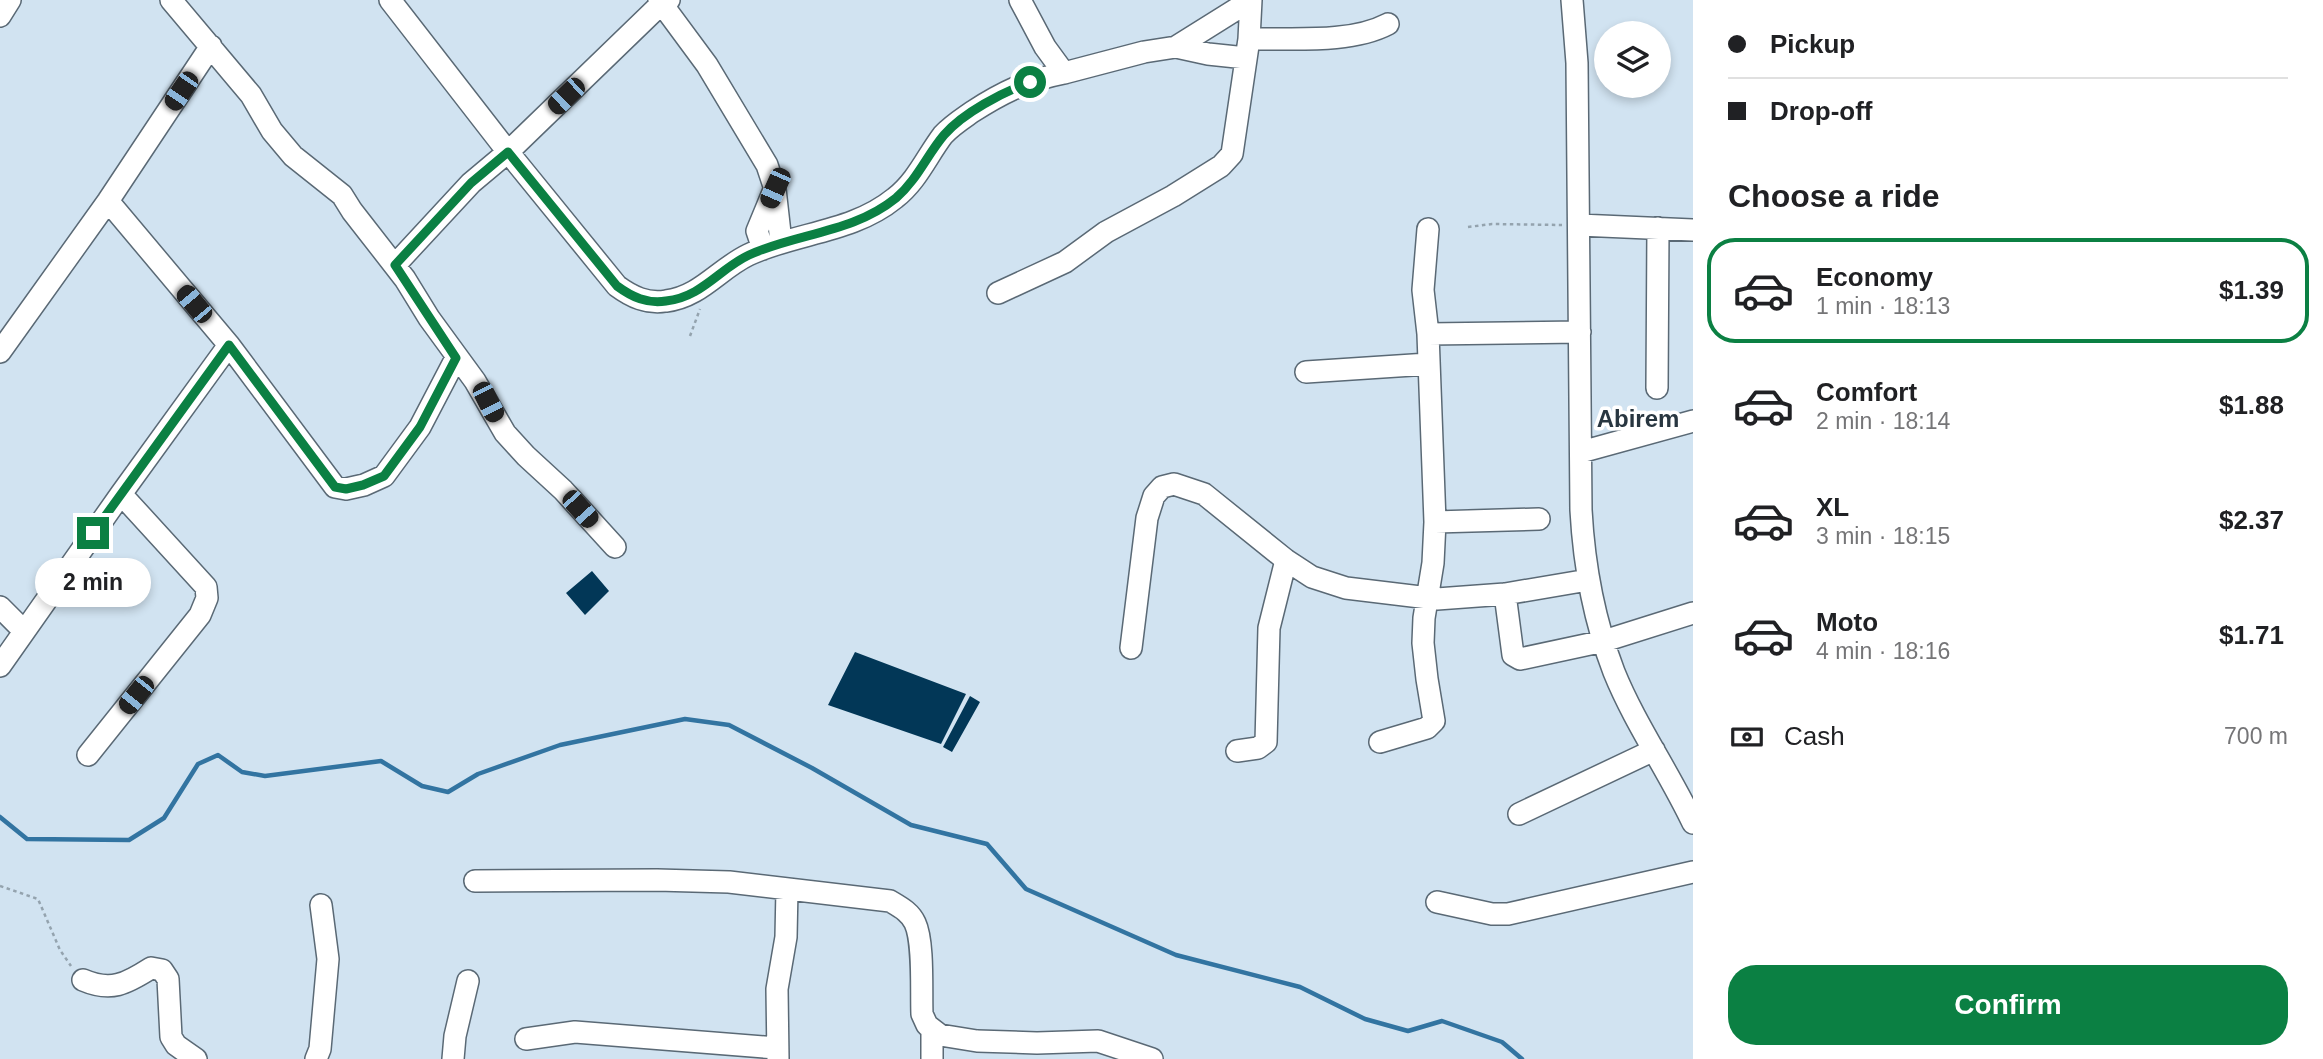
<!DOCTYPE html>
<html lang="en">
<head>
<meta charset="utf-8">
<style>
	body { margin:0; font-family:Helvetica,sans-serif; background:#f6f6f6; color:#202124; height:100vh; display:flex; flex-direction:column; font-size:26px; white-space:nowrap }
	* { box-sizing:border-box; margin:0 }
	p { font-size:23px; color:#757577 }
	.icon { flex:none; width:38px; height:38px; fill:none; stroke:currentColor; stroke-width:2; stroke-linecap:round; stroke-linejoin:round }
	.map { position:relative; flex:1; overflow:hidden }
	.drawer { display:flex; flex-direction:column; background:#fff; width:630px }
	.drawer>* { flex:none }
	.guide { display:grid; align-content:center; height:154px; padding:0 35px; background:#fff }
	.buttons { position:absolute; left:1594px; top:21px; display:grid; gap:14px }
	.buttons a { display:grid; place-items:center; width:77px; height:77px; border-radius:50%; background:#fff; box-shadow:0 4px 10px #0003; font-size:35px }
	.end { position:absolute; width:32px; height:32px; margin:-16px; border:9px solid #0b8043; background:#fff; box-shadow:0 0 0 4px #fff }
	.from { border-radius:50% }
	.bubble { position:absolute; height:49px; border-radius:24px; background:#fff; box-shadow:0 4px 10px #0003; font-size:23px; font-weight:700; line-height:49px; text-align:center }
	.car { position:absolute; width:21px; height:42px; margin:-21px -10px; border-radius:9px; box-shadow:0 0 5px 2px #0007; background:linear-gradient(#222 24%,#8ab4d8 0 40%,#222 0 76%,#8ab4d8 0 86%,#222 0) }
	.guide b { display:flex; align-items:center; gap:24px; height:66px; font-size:26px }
	.guide b+b { border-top:2px solid #e0e0e0 }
	.guide i { width:18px; height:18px; background:#202124 }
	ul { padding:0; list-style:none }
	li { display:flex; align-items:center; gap:21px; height:105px; margin:0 14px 10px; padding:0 21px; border:4px solid transparent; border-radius:28px }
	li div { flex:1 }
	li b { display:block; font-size:26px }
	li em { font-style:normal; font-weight:700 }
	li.active { border-color:#0b8043 }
	li>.icon { width:63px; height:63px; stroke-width:1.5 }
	h2 { padding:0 35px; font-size:32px; line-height:84px }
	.pay { display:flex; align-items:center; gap:18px; height:77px; padding:0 35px; font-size:26px }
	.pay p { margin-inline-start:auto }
	.cta { display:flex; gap:14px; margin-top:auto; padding:14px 35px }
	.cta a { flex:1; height:80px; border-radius:28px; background:#0b8043; color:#fff; font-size:28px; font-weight:700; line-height:80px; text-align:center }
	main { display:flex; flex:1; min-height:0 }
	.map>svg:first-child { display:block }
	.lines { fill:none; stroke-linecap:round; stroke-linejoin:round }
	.stream { stroke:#3274a1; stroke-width:4.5 }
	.building { fill:#023757 }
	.minor-casing { stroke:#5a6975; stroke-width:24 }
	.path { stroke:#94a3ae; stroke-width:2.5; stroke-dasharray:3.5 3.5; stroke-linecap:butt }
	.minor { stroke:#fff; stroke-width:21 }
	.route { stroke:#0b8043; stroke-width:9 }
	.labels { text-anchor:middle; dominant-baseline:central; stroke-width:7; stroke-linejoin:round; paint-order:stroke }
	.quarter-label { font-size:24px; font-weight:bold; fill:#283640; stroke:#fff }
</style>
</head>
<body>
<main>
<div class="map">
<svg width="1693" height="1059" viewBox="0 0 1693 1059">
	<rect width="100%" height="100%" fill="#d1e3f1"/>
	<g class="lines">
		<path class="stream" d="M0,817l27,22 102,1 35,-22 34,-54 20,-9 24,17 23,4 116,-15 41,25 26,6 30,-18 82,-29 125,-26 44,6 83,43 99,57 76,19 39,45 150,66 124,32 65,32 43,12 34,-10 60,21 20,17"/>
	</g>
	<path class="building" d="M592,571l17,20 -24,24 -19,-22z
		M855,652l111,42 -25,50 -113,-39z
		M970,696l10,6 -28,50 -9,-5z"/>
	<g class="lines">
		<g class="minor-casing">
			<path id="minor" d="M171,0l80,95 21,36 21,25 49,39 10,16 53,68 24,39 46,63 30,52 21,23 37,34 52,57
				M390,0l118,152 109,134c15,11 30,18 49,15 34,-4 53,-32 82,-46 49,-23 104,-22 147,-57 22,-17 32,-42 48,-63 8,-9 19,-16 29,-23 31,-20 56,-32 92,-39
				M659,0l48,65 60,100 8,24 6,53
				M1020,0l25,47 19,26 80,-21 32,-5 75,-47
				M1572,0l5,63 4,447c3,55 13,110 33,162 21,52 55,100 79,151
				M0,16l10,-16
				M1249,39c43,-1 101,5 139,-15
				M1176,47l32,7 38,4
				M108,201l121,144 106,142 11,2 18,-4 20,-9 36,-49 36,-69
				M1579,225l114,5
				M763,249l-6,-18 17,-41
				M395,265l76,-82 37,-31 153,-148 8,-4
				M998,293l67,-31 41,-30 67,-36 48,-30 11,-12 17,-115 2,-39
				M1428,334l152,-2
				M0,352l108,-151 103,-155
				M1306,372l122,-8
				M1657,388l1,-160
				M1581,452l112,-31
				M1435,522l104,-3
				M1505,594l8,61 7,4 84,-18 89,-28
				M0,607l24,24
				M1131,648l16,-130 7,-22 8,-9 12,-3 30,10 82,66 26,17 34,11 91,11 68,-5 83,-14
				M0,666l121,-172 108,-149
				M1380,742l47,-14 7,-7 -7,-42 -4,-36 1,-25 9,-55 2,-41 -7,-188 -5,-44 5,-61
				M1237,751l21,-3 8,-6 3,-114 17,-68
				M88,755l112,-140 7,-17 -1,-11 -85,-93
				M1519,814l135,-64
				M475,881l182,-1 72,2 161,19c10,6 20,11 25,22 9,19 6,69 7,91l5,11 13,10 37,6 60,2 61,-2 54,18
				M1437,902l55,12h16l185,-42
				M83,980c28,12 43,4 68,-12l11,2 6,9 3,58 5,8 20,14
				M526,1039l49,-7 201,16
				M316,1059l4,-10 8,-90 -7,-54
				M453,1059l2,-23 13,-55
				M778,1059l-1,-70 9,-52 1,-48
				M932,1059v-29"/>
		</g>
		<path class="path" d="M1468,227l24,-3 70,1
			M690,336l10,-27
			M0,886l38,13 22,51 11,16"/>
		<use href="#minor" class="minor"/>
	</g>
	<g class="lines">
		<path class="route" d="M93,533l136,-188 106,142 11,2 17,-4 21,-9 36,-49 36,-69 -61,-93 76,-82 37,-31 109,134c15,11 30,18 49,15 36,-4 53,-32 83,-46 48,-22 104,-22 147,-57 21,-18 31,-43 48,-63 20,-23 58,-42 86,-53"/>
	</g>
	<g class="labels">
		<g class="quarter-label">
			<text x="1638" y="418">Abirem</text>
		</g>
	</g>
</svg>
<div class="buttons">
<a><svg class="icon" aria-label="layers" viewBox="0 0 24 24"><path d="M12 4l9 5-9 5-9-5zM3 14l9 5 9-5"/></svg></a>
</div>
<i class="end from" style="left:1030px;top:82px"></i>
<i class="end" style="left:93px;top:533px"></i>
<div class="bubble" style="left:35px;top:558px;width:116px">2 min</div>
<i class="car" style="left:181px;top:91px;rotate:214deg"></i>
<i class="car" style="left:566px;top:96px;rotate:226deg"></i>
<i class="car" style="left:775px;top:188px;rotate:204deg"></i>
<i class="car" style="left:194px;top:304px;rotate:320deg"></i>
<i class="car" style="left:488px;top:402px;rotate:153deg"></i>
<i class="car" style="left:580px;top:509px;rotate:138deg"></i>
<i class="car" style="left:136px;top:695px;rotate:219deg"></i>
</div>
<section class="drawer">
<div class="guide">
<b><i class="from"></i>Pickup</b>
<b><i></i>Drop-off</b>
</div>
<h2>Choose a ride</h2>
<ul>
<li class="active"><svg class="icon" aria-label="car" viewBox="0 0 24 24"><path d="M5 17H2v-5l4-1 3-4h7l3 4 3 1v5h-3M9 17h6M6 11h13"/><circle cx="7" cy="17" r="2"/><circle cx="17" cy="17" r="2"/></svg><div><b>Economy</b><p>1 min · 18:13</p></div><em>$1.39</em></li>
<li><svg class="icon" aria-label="car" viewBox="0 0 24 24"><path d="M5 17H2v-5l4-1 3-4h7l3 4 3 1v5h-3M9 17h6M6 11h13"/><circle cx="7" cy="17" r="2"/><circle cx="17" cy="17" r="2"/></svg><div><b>Comfort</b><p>2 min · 18:14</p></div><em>$1.88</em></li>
<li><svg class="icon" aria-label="car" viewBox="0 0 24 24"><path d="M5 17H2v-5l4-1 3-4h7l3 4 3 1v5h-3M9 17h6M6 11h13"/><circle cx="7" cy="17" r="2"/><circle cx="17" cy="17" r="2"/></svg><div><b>XL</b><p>3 min · 18:15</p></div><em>$2.37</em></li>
<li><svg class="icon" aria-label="car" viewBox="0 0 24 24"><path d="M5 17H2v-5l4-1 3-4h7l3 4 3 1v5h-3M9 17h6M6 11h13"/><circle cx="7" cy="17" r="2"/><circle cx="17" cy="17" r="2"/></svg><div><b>Moto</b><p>4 min · 18:16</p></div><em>$1.71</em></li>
</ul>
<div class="pay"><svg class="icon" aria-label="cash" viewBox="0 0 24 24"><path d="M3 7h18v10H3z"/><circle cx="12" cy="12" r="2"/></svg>Cash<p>700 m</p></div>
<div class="cta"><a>Confirm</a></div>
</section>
</main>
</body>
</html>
